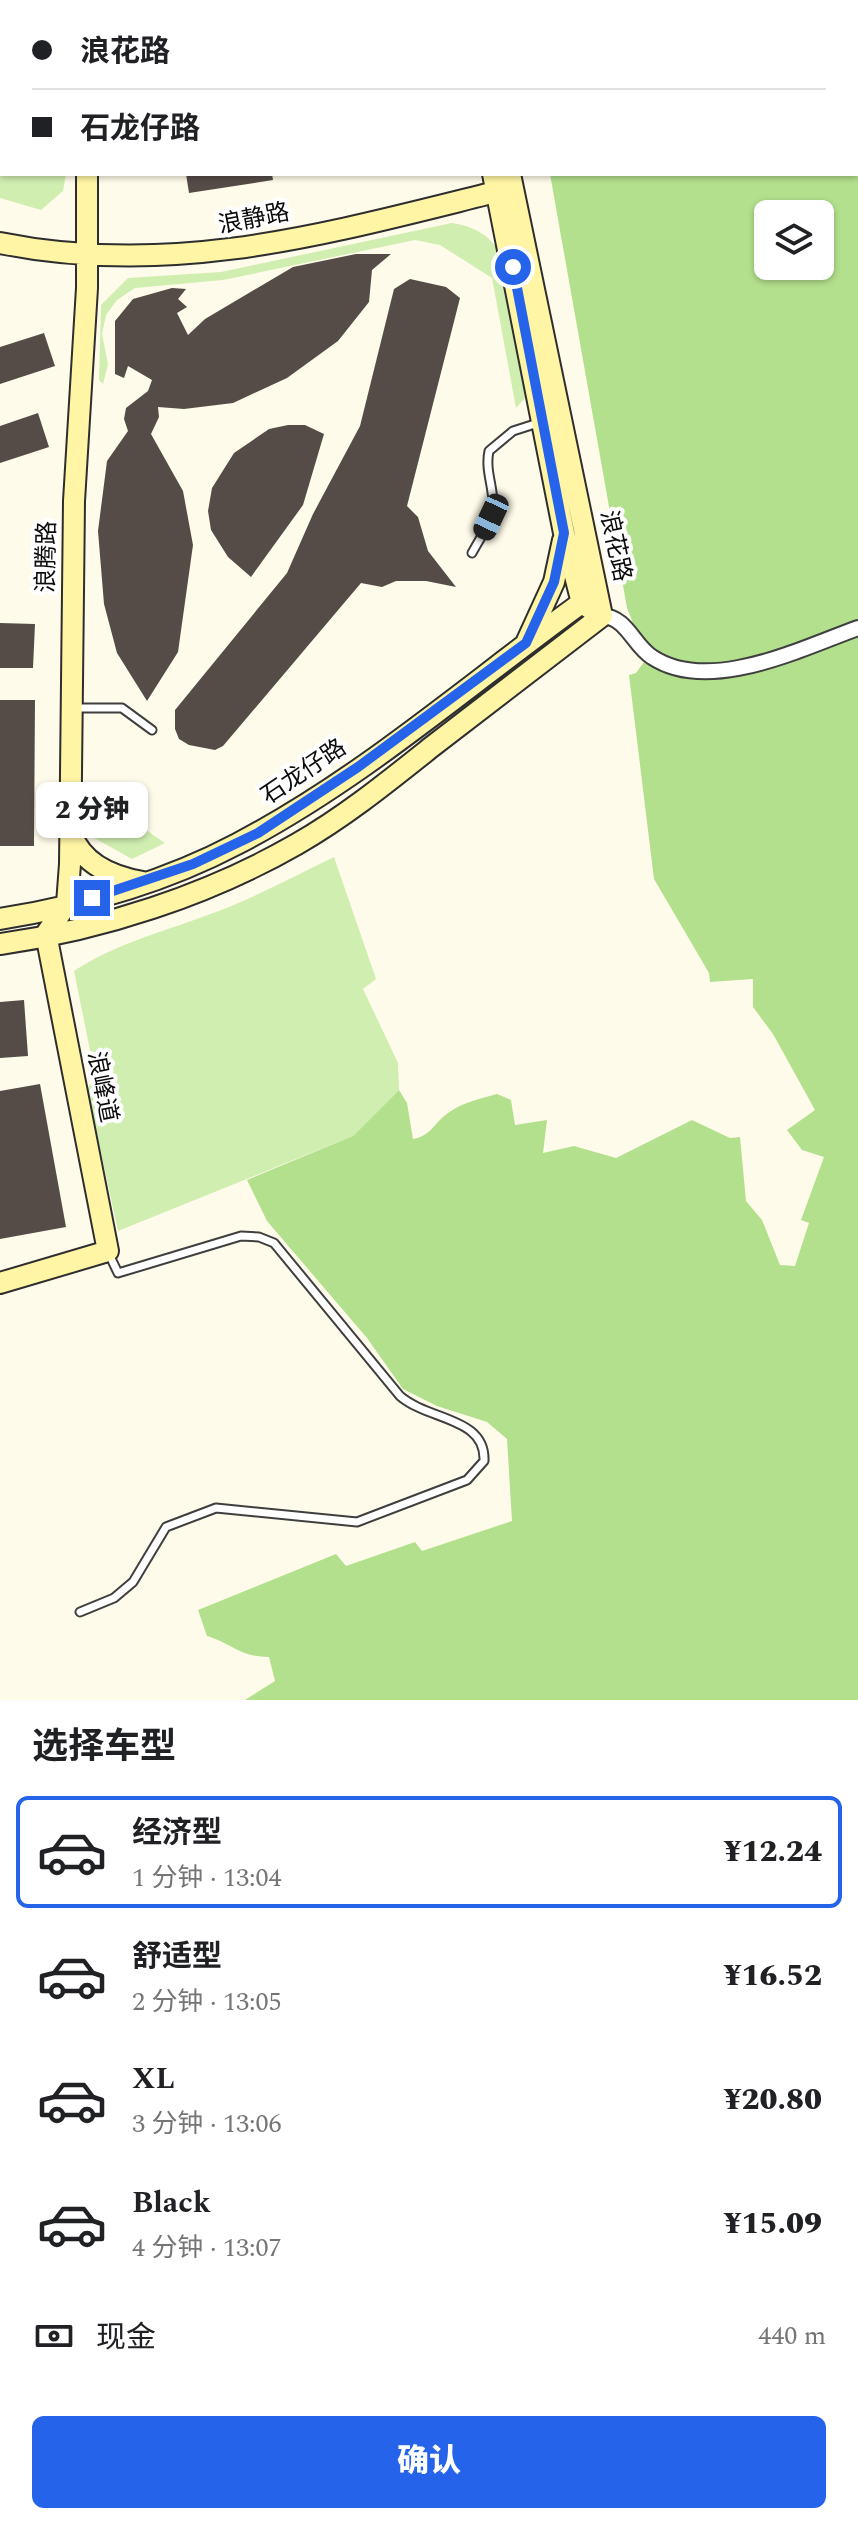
<!DOCTYPE html>
<html lang="zh">
<head>
<meta charset="utf-8">
<style>
	body { margin:0; font-family:Spectral,"Noto Sans SC",serif; background:#f6f6f6; color:#202124; height:100vh; display:flex; flex-direction:column; font-size:30px; white-space:nowrap }
	* { box-sizing:border-box; margin:0 }
	p { font-size:26px; color:#757577 }
	.icon { flex:none; width:44px; height:44px; fill:none; stroke:currentColor; stroke-width:2; stroke-linecap:round; stroke-linejoin:round }
	.map { position:relative; height:1700px; overflow:hidden }
	.panel { display:flex; flex-direction:column; background:#fff; flex:1 }
	.panel>* { flex:none }
	.hud { position:absolute; left:0px; top:0px; width:858px; height:176px; box-shadow:0 2px 6px #0004; display:grid; align-content:center; height:176px; padding:0 32px; background:#fff }
	.fabs { position:absolute; left:754px; top:200px; display:grid; gap:16px }
	.fabs a { display:grid; place-items:center; width:80px; height:80px; border-radius:12px; background:#fff; box-shadow:0 2px 6px #0004; font-size:40px }
	.end { position:absolute; width:36px; height:36px; margin:-18px; border:10px solid #2563eb; background:#fff; box-shadow:0 0 0 4px #fff }
	.from { border-radius:50% }
	.bubble { position:absolute; height:56px; border-radius:12px; background:#fff; box-shadow:0 2px 6px #0004; font-size:26px; font-weight:800; line-height:56px; text-align:center }
	.car { position:absolute; width:24px; height:48px; margin:-24px -12px; border-radius:10px; box-shadow:0 0 6px 2px #0007; background:linear-gradient(#222 24%,#8ab4d8 0 40%,#222 0 76%,#8ab4d8 0 86%,#222 0) }
	.hud b { display:flex; align-items:center; gap:28px; height:76px; font-size:30px }
	.hud b+b { border-top:2px solid #e0e0e0 }
	.hud i { width:20px; height:20px; background:#202124 }
	ul { padding:0; list-style:none }
	li { display:flex; align-items:center; gap:24px; height:112px; margin:0 16px 12px; padding:0 16px; border:4px solid transparent; border-radius:12px }
	li div { flex:1 }
	li b { display:block; font-size:30px }
	li em { font-style:normal; font-weight:800 }
	li.on { border-color:#2563eb }
	li>.icon { width:72px; height:72px; stroke-width:1.5 }
	h2 { padding:0 32px; font-size:36px; line-height:96px }
	.pay { display:flex; align-items:center; gap:20px; height:88px; padding:0 32px; font-size:30px }
	.pay p { margin-inline-start:auto }
	.action { display:flex; gap:16px; margin-top:auto; padding:16px 32px }
	.action a { flex:1; height:92px; border-radius:12px; background:#2563eb; color:#fff; font-size:32px; font-weight:800; line-height:92px; text-align:center }
	.map>svg:first-child { display:block }
	.green { fill:#d0eeb0 }
	.forest { fill:#b3e08d; fill-rule:evenodd }
	.building { fill:#554c47 }
	.lines { fill:none; stroke-linecap:round; stroke-linejoin:round }
	.lane-casing { stroke:#3f3f3f; stroke-width:11 }
	.street-casing { stroke:#3f3f3f; stroke-width:18 }
	.secondary-casing { stroke:#2e2e2e; stroke-width:24 }
	.lane { stroke:#fff; stroke-width:7 }
	.street { stroke:#fff; stroke-width:14 }
	.secondary { stroke:#fff5a5; stroke-width:20 }
	.route { stroke:#2563eb; stroke-width:10 }
	.labels { text-anchor:middle; dominant-baseline:central; stroke-width:8; stroke-linejoin:round; paint-order:stroke }
	.street-label { font-size:24px; fill:#0c0c0c; stroke:#fff }
</style>
</head>
<body>
<div class="map">
<svg width="858" height="1700" viewBox="0 0 858 1700">
	<rect width="100%" height="100%" fill="#fffbea"/>
	<path class="green" d="M0,0h73l-71,2v172h64l-3,17 -22,19 -41,-12z
		M452,223c22,3 42,14 50,35l22,131 1,9 -9,10 -24,-130 -52,-33 -25,-5 -192,40 -88,8 -18,12 -11,15 -4,19 6,30 -5,20 -4,-4 2,-75 27,-27 93,-6z
		M88,790l77,53 -33,16 -45,-25z
		M334,857l42,122 -13,10 35,74 1,27 -46,46 -235,95 -31,-143 9,-8 -22,-109c42,-28 95,-41 142,-59 40,-15 79,-36 118,-55z"/>
	<path class="forest" d="M519,0h339v1700h-613l30,-19 -6,-24c-29,0 -36,-13 -62,-21l-9,-26 138,-56 10,12 69,-24 7,9 90,-30 -5,-82 -20,-17 -50,-16 -34,-17 -36,-51 -100,-117 -20,-41 106,-44 46,-46 8,13 6,36c18,-3 21,-16 35,-26 15,-11 32,-14 49,-19l14,6 4,25 32,-5 -4,33 31,-7 42,12 76,-38 38,18 10,-1 6,64 16,19 18,45 15,1 14,-43 -8,-3 23,-63 -22,-7 -15,-20 28,-20 -42,-76 -20,-27v-28l-43,3 -1,-9 -55,-94 -25,-204 7,-2 16,-22 -15,-18 -10,-25 -77,-434h306v-172zM768,214h52v52h-52z"/>
	<path class="building" d="M186,174h86l1,6 -84,13z
		M356,254h35l-19,16 -3,32 -31,39 -51,37 -54,25 -49,6 -26,-2 1,10 -8,17 32,57 10,54 -15,107 -31,49 -30,-48 -13,-49 -6,-73 9,-70 21,-30 -4,-12 2,-11 22,-17 4,-11 -24,-14 -4,12 -9,-4v-53l18,-22 39,-11 14,1 -8,10 9,8 -10,6 11,22 17,-16 88,-52z
		M410,279l36,8 14,11 -53,208 11,11 10,34 28,36 -30,-6h-30l-14,6 -21,-4 -138,163 -8,4 -26,-5 -10,-6 -4,-10v-19l112,-137 26,-59 47,-88 34,-137z
		M44,333l11,33 -55,18v-37z
		M38,413l11,34 -49,16v-37z
		M288,425h17l19,9 -21,71 -52,72 -23,-20 -17,-27 -3,-19 4,-23 22,-35 35,-24z
		M0,623l35,1 -2,44h-33z
		M0,700h35l-1,146h-34z
		M24,1000l4,56 -28,2v-56z
		M40,1084l26,143 -66,12v-148z"/>
	<g class="lines">
		<g class="lane-casing">
			<path id="lane" d="M472,553c8,-15 20,-31 21,-49 0,-19 -8,-34 -4,-53l24,-20 25,-8
				M74,708h48l30,22
				M80,1612l34,-14 19,-16 33,-55 50,-19 141,14 110,-42 17,-19c2,-44 -55,-40 -84,-65l-126,-153 -15,-6 -18,-1 -123,37 -10,-21"/>
		</g>
		<g class="street-casing">
			<path id="street" d="M602,616c25,1 31,29 50,41 57,38 150,-9 206,-29"/>
		</g>
		<g class="secondary-casing">
			<path id="secondary" d="M455,0v2
				M473,0v2
				M89,2v-2
				M493,174l71,359 18,70 20,13 -92,-442
				M0,243c178,36 336,-12 508,-54
				M527,641l27,-59 9,-42
				M71,833c11,31 42,44 72,49
				M0,919c80,-13 165,-37 237,-75 127,-66 238,-165 354,-248
				M0,944c101,-14 208,-49 297,-100 49,-28 93,-64 137,-99 56,-43 112,-86 168,-129
				M0,1283l108,-32 -62,-317 21,-30 3,-40 4,-363 13,-213v-114"/>
		</g>
		<use href="#lane" class="lane"/>
		<use href="#street" class="street"/>
		<use href="#secondary" class="secondary"/>
	</g>
	<g class="lines">
		<path class="route" d="M92,898l101,-34 65,-31 100,-66 168,-124 28,-61 10,-49 -51,-266"/>
	</g>
	<g class="labels">
		<g class="street-label">
			<text transform="translate(254 219) rotate(-11)">浪静路</text>
			<text transform="translate(615 546) rotate(78)">浪花路</text>
			<text transform="translate(47 557) rotate(-89)">浪腾路</text>
			<text transform="translate(304 772) rotate(-34)">石龙仔路</text>
			<text transform="translate(102 1087) rotate(79)">浪峰道</text>
		</g>
	</g>
</svg>
<div class="fabs">
<a><svg class="icon" aria-label="layers" viewBox="0 0 24 24"><path d="M12 4l9 5-9 5-9-5zM3 14l9 5 9-5"/></svg></a>
</div>
<i class="end from" style="left:513px;top:267px"></i>
<i class="end" style="left:92px;top:898px"></i>
<div class="bubble" style="left:36px;top:782px;width:112px">2 分钟</div>
<i class="car" style="left:491px;top:517px;rotate:205deg"></i>
<div class="hud">
<b><i class="from"></i>浪花路</b>
<b><i></i>石龙仔路</b>
</div>
</div>
<section class="panel">
<h2>选择车型</h2>
<ul>
<li class="on"><svg class="icon" aria-label="car" viewBox="0 0 24 24"><path d="M5 17H2v-5l4-1 3-4h7l3 4 3 1v5h-3M9 17h6M6 11h13"/><circle cx="7" cy="17" r="2"/><circle cx="17" cy="17" r="2"/></svg><div><b>经济型</b><p>1 分钟 · 13:04</p></div><em>¥12.24</em></li>
<li><svg class="icon" aria-label="car" viewBox="0 0 24 24"><path d="M5 17H2v-5l4-1 3-4h7l3 4 3 1v5h-3M9 17h6M6 11h13"/><circle cx="7" cy="17" r="2"/><circle cx="17" cy="17" r="2"/></svg><div><b>舒适型</b><p>2 分钟 · 13:05</p></div><em>¥16.52</em></li>
<li><svg class="icon" aria-label="car" viewBox="0 0 24 24"><path d="M5 17H2v-5l4-1 3-4h7l3 4 3 1v5h-3M9 17h6M6 11h13"/><circle cx="7" cy="17" r="2"/><circle cx="17" cy="17" r="2"/></svg><div><b>XL</b><p>3 分钟 · 13:06</p></div><em>¥20.80</em></li>
<li><svg class="icon" aria-label="car" viewBox="0 0 24 24"><path d="M5 17H2v-5l4-1 3-4h7l3 4 3 1v5h-3M9 17h6M6 11h13"/><circle cx="7" cy="17" r="2"/><circle cx="17" cy="17" r="2"/></svg><div><b>Black</b><p>4 分钟 · 13:07</p></div><em>¥15.09</em></li>
</ul>
<div class="pay"><svg class="icon" aria-label="cash" viewBox="0 0 24 24"><path d="M3 7h18v10H3z"/><circle cx="12" cy="12" r="2"/></svg>现金<p>440 m</p></div>
<div class="action"><a>确认</a></div>
</section>
</body>
</html>
